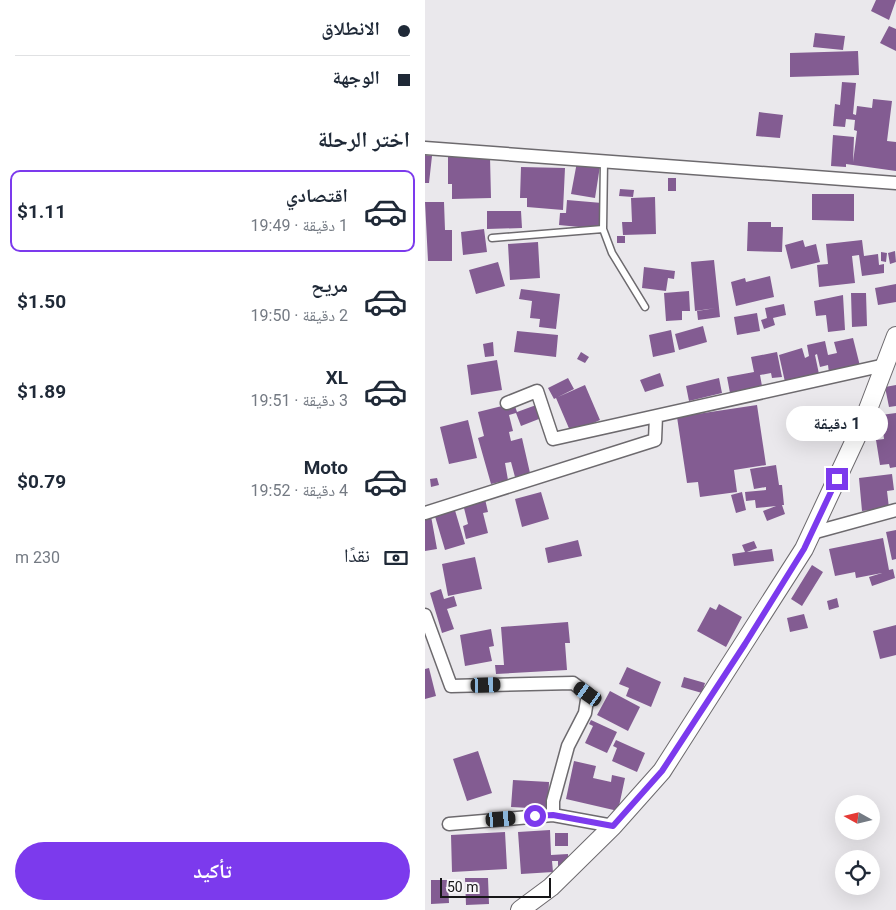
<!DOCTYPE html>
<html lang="ar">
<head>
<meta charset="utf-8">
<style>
	body { margin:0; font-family:Roboto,"Noto Naskh Arabic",sans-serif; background:#f2f2f3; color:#1f2937; direction:rtl; height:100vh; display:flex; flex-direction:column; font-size:19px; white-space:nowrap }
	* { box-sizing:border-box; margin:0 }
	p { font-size:16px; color:#747a83 }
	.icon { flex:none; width:28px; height:28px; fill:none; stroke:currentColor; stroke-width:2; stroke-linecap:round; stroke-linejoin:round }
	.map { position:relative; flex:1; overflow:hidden; direction:ltr }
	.panel { display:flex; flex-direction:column; background:#fff; width:425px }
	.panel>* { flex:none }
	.guide { display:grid; align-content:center; height:110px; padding:0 15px; background:#fff }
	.needle { width:32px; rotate:278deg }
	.tools { position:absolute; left:410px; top:795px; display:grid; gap:10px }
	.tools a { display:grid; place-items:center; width:45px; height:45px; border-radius:50%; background:#fff; box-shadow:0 5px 20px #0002; font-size:25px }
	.scale { position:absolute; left:15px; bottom:12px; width:111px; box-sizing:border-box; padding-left:5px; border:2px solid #171618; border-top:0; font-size:14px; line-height:18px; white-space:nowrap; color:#171618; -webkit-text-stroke:4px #f8f5f9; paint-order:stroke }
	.end { position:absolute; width:22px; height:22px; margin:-11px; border:6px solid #7c3aed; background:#fff; box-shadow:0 0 0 2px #fff }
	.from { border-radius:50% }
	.bubble { position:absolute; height:35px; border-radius:18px; background:#fff; box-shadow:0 5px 20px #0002; font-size:16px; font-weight:700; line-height:35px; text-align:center; direction:rtl }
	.car { position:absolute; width:15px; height:30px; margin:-15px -8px; border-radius:6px; box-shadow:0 0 4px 1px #0007; background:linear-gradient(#222 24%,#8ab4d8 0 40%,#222 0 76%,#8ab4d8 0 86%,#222 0) }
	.guide b { display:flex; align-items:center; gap:18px; height:48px; font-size:19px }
	.guide b+b { border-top:1px solid #e0e1e3 }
	.guide i { width:12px; height:12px; background:#1f2937 }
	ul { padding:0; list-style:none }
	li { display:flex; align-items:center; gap:15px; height:82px; margin:0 10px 8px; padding:0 5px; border:2px solid transparent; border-radius:10px }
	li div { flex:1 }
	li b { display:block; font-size:19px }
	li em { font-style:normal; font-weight:700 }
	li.active { border-color:#7c3aed }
	li>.icon { width:45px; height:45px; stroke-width:1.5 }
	h2 { padding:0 15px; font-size:22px; line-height:60px }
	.pay { display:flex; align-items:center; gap:12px; height:55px; padding:0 15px; font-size:19px }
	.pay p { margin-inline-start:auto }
	.button { display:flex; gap:10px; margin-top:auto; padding:10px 15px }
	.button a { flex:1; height:58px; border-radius:30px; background:#7c3aed; color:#fff; font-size:20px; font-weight:700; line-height:58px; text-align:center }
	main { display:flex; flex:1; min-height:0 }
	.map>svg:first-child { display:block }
	.building { fill:#835c92 }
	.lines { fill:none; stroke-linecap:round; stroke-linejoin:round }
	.lane-casing { stroke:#6d6a6e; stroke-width:9 }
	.street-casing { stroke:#6d6a6e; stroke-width:15 }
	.secondary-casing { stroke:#6d6a6e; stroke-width:20 }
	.lane { stroke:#fff; stroke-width:6 }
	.street { stroke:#fff; stroke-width:12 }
	.secondary { stroke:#fff; stroke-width:18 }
	.route { stroke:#7c3aed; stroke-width:6 }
</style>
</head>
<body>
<main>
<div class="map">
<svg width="471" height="910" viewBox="0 0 471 910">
	<rect width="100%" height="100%" fill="#eae8ec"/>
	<path class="building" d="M451,0h20l-7,20 -18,-9z
		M464,26l7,3v22l-16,-8z
		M390,33l30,3 -2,14 -30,-3z
		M433,51l1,24 -69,2v-24z
		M417,82l14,1 -3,31 3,1 1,-9 15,2 1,-9 19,2 -5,40 9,1v29l-50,-7v3l-15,-1 2,-31 21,2 -1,25 4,-31 -3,-1 1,-10 -9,-1 -1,8 -12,-1 2,-22 5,1z
		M334,112l24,3 -3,23 -24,-2z
		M0,155l7,1 -3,27h-4z
		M23,157h42l1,41 -39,1v-15h-4z
		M152,162l23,4 -5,32 -24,-4z
		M96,167l44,1 -2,42 -36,-3v-9h-7z
		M243,178h8v13h-8z
		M195,189l14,1 -1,7 -14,-1z
		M387,194h42v27l-42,-1z
		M230,197l1,37 -33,1 -1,-13h10l-1,-24z
		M142,200l35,3 -2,26 -41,-4 1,-12h6z
		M0,202h19l1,28h7v31h-24z
		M62,211h34l1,17 -35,1z
		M323,222h23v5h12l-1,25 -35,-1z
		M59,229l3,23 -24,3 -2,-23z
		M192,236h8v7h-8z
		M378,240l2,7 11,-3 4,18 -29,7 -6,-24z
		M437,240l2,16 14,-2 1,11 5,-1v9l-22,3 -3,-21 -7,1 3,27 -36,4 -2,-22 11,-1 -2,-20z
		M113,242l2,36 -30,2 -2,-36z
		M470,251l1,11 -6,2 -2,-11z
		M456,252l6,1 -1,9 -5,-1z
		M289,260l6,57 -22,3 -1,-9 19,-3 -21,3 -4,-49z
		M73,262l7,24 -29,8 -7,-24z
		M219,267l31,4 -1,8 -6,-1 -2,13 -24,-3z
		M345,276l4,21 -38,9 -5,-24 14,-4 1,4z
		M471,284v18l-18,3 -3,-17z
		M96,289l39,5 -4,35 -17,-2 1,-8 -10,-1 2,-17 -13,-2z
		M264,291l1,20h-8v9l-16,1 -2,-28z
		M426,293h15l1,33 -15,1z
		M418,295l2,35 -17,2 -2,-17 -10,1 -2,-15z
		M359,304l2,11 -13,3 2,7 -11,4 -3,-9 6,-2 -2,-10z
		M332,313l3,18 -23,4 -3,-18z
		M278,326l4,16 -28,8 -4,-16z
		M246,330l4,22 -22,5 -4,-22z
		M92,331l41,4 -2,22 -42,-5z
		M428,338l7,28 -31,7 -1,-8 -8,2 -3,-13 -2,1 4,19 -34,8 -6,-27 23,-7 3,10 4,-2 -2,-11 18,-4 3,14 9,-2 -3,-11z
		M68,342l1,14 -9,1 -2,-13z
		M156,352l8,5 -4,6 -8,-4z
		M352,352l5,25 -10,1 -1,-5 -11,2 2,11 -32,7 -3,-16 27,-5 -3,-15z
		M72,360l5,30 -31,5 -4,-30z
		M235,373l4,13 -19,6 -5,-12z
		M143,378l6,11 -16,8 27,-12 15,35 -29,13 -15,-35 -2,1 -6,-11z
		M294,378l3,15 -33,8 -3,-15z
		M471,385v21l-7,1 -4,-20z
		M114,404l5,13 -23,9 -5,-13 -7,2 4,16 -4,1 2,9 11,-3 8,35 -15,4 -4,-15 -6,1 3,17 -17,4 -13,-46 6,-2 -6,-24 28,-7 9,1 2,6z
		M332,405l9,60 -32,5 3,22 -37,5 -2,-15 -11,1 -10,-66z
		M471,413v54l-6,1 -1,-4 -9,1 -4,-25 8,-1 -3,-24z
		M43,420l9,38 -28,6 -9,-37z
		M351,465l3,20h3l2,20h-2l3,9 -18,7 -4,-10 13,-5 -20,2 -1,-8 -9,1 -1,-9 21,-2v-3l-12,2 -4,-20z
		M467,474l2,16 -7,1 2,17 -27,3 -3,-33z
		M12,478l2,7 -8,2 -1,-8z
		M116,492l8,27 -27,8 -7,-28z
		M317,492l4,18 -10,3 -5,-18z
		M60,499l3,13 -5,1 5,20 -22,6 -3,-13 5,-2 -5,-20z
		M29,507l11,37 -20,6 -11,-37z
		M6,516l6,33 -12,2v-34z
		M471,530v29l-4,1 -6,-28z
		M458,538l6,32 4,-1 2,9 -23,8 -3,-9 13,-4 -26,5 -1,-6 -20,4 -6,-27z
		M153,540l4,16 -34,7 -3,-15z
		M329,541l3,7 -10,4 25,-3 2,12 -40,5 -2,-12 13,-2 -3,-7z
		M50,557l7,32 -34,7 -6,-32z
		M387,565l11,7 -21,34 -11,-7z
		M16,589l3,10 10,-3 3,10 -10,3 7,20 -12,4 -12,-40z
		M412,598l2,9 -10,3 -2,-9z
		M294,604l23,13 -16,30 -29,-16 13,-24 6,3z
		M379,614l4,14 -18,4 -3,-14z
		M143,622l2,21h-5l2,27 -71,4 -1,-9h9l-3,-38z
		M471,625v30l-16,4 -7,-28z
		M66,629l3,17 -5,1 3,14 -27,5 -5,-31z
		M202,667l34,15 -10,25 -25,-11 3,-8 -10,-4z
		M4,668l7,28 -11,3v-30z
		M259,677l21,6 -3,10 -21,-6z
		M185,691l30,16 -12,24 -31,-16z
		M166,720l26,12 -10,21 -22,-10 8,-17 -4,-2z
		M191,740l29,13 -8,19 -25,-11 5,-13 -4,-2z
		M53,751l14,42 -25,8 -14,-42z
		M149,761l22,5 -3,12 18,4 1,-7 13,3 -7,33 -52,-12z
		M88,780l36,2 -1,27 -37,-2z
		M125,830l1,25 17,-1v12l-10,1v-6h-6l1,11 -32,2 -3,-42z
		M80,832l2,37 -55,3 -1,-37z
		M130,833h13v13h-13z
		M40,878h23l1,26 -23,1z
		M6,880h17l1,23 -18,1z"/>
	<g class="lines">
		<g class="lane-casing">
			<path id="lane" d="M178,229l9,24 33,54
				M67,238l111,-9 1,-68"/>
		</g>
		<g class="street-casing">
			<path id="street" d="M0,148l471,35
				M82,403l30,-12 16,48 332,-74
				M0,513l230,-73 1,-24
				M387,533l84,-23
				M0,615l26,71 122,-3 15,11 -3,19 -17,33 -15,55v14l60,11
				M24,824l104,-9"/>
		</g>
		<g class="secondary-casing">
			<path id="secondary" d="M95,910l31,-23 62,-61 49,-55 142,-222 58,-124 34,-89"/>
		</g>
		<use href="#lane" class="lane"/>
		<use href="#street" class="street"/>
		<use href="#secondary" class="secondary"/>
	</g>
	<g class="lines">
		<path class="route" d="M110,816l18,-1 60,11 49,-55 83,-127 59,-95 33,-70"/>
	</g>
</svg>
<div class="tools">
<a><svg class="needle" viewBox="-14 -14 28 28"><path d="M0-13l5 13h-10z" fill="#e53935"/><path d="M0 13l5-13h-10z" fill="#747a83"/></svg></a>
<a><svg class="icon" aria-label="locate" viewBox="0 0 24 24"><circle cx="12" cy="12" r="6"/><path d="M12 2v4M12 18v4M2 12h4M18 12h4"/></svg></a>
</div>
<div class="scale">50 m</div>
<i class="end from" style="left:110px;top:816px"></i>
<i class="end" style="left:412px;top:479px"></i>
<div class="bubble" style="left:361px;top:406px;width:102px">1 دقيقة</div>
<i class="car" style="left:61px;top:685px;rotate:88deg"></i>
<i class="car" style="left:163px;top:694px;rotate:305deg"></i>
<i class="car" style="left:76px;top:819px;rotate:85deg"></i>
</div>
<section class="panel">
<div class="guide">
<b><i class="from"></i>الانطلاق</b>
<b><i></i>الوجهة</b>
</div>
<h2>اختر الرحلة</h2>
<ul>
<li class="active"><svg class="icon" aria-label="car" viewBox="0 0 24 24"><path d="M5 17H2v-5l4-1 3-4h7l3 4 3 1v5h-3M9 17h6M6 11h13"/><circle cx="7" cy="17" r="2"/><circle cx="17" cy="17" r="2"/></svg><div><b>اقتصادي</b><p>1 دقيقة · 19:49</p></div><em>$1.11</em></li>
<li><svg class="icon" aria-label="car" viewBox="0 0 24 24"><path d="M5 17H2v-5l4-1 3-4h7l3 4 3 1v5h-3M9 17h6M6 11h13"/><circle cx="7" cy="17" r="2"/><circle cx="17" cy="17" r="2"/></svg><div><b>مريح</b><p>2 دقيقة · 19:50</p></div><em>$1.50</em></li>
<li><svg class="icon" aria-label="car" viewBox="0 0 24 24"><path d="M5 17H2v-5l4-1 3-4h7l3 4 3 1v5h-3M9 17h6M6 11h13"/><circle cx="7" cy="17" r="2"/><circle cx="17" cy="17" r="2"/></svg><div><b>XL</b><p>3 دقيقة · 19:51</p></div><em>$1.89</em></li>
<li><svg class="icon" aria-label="car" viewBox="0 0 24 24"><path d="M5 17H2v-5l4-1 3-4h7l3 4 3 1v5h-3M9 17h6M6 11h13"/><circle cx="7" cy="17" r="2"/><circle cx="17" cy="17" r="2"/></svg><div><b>Moto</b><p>4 دقيقة · 19:52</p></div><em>$0.79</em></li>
</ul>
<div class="pay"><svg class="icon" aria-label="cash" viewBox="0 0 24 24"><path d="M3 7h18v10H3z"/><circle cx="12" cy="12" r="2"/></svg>نقدًا<p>230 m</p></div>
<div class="button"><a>تأكيد</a></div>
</section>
</main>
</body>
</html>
